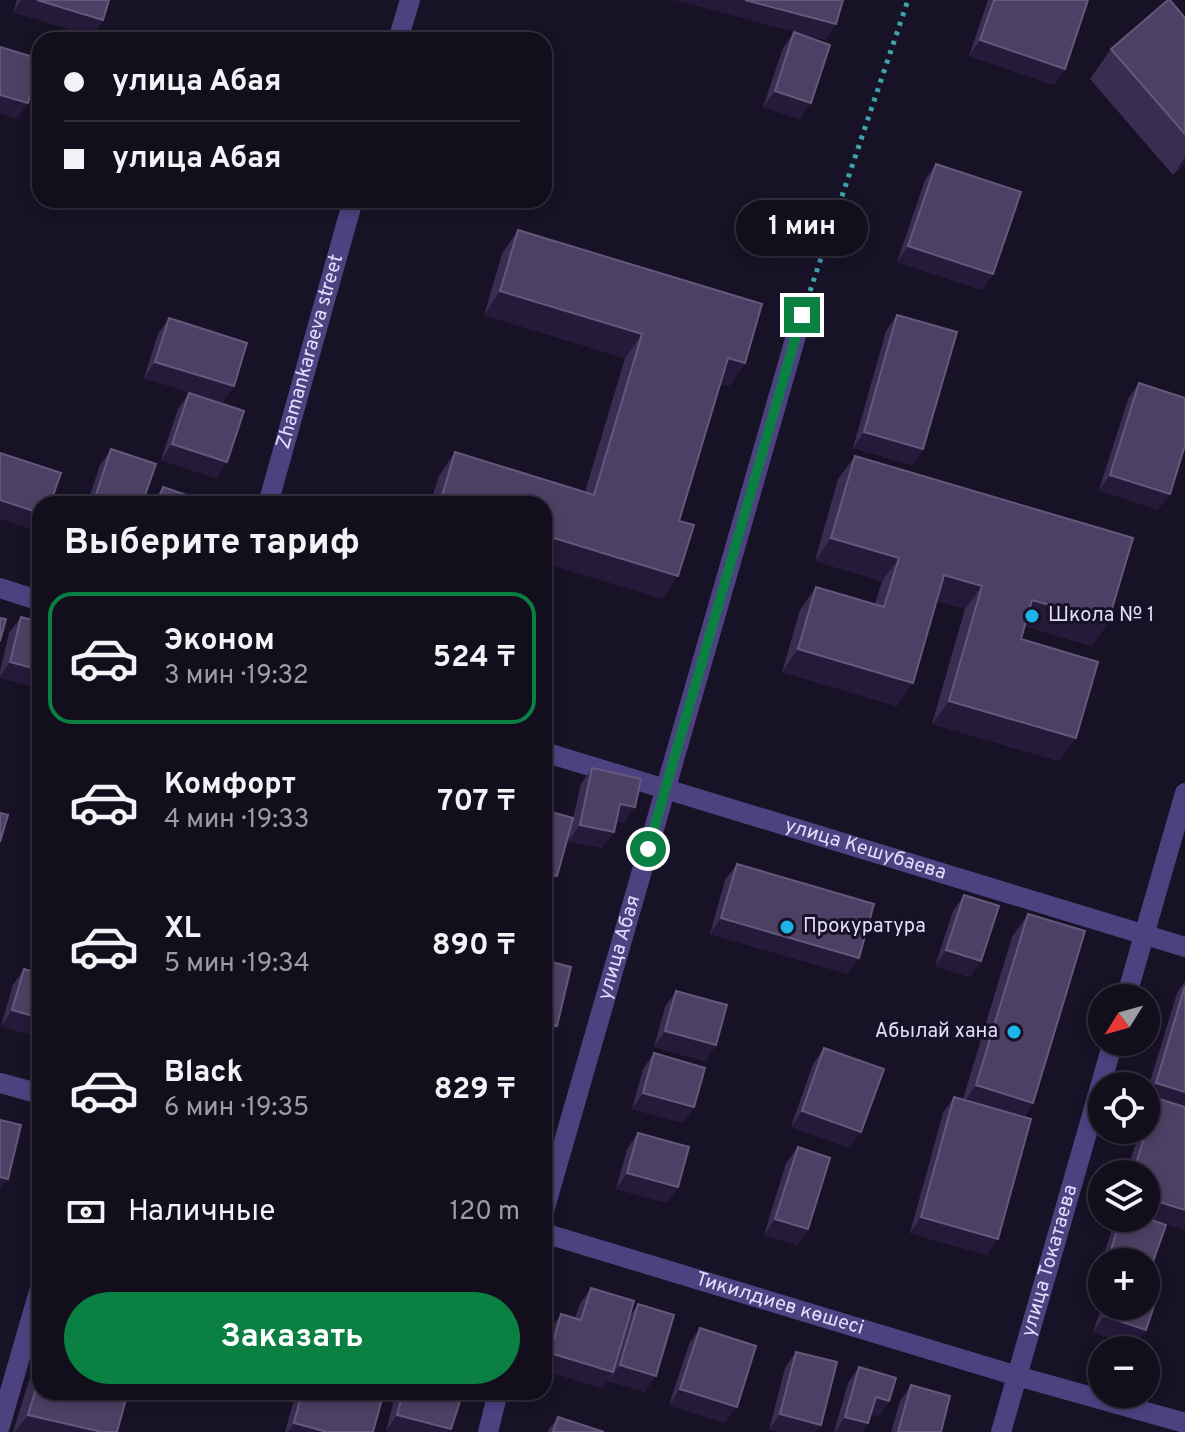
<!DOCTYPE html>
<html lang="ru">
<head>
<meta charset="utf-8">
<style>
	body { margin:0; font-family:Overpass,sans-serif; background:#1b1725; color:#f1f3f6; height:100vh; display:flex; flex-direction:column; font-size:30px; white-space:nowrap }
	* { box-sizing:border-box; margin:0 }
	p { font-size:26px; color:#9c9ca3 }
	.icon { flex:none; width:44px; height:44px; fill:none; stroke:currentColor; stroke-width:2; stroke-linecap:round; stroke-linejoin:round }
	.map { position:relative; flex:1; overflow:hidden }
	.details { position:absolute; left:32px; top:496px; width:520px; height:904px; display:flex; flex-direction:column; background:#120e1c; border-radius:24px; box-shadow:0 4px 12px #0003,0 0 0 2px #312e3b }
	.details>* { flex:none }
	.banner { position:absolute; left:32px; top:32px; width:520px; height:176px; border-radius:24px; box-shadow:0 4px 12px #0003,0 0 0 2px #312e3b; display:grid; align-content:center; height:176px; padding:0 32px; background:#120e1c }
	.needle { width:52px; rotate:233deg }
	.tools { position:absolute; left:1088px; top:984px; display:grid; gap:16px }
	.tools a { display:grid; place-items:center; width:72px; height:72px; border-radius:50%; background:#120e1c; box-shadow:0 4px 12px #0003,0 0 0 2px #312e3b; font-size:40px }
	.end { position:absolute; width:36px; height:36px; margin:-18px; border:10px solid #0b8043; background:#fff; box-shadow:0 0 0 4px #fff }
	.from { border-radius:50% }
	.bubble { position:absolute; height:56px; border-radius:28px; background:#120e1c; box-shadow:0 4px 12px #0003,0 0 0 2px #312e3b; font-size:26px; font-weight:700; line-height:56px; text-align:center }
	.banner b { display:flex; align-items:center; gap:28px; height:76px; font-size:30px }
	.banner b+b { border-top:2px solid #312e3b }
	.banner i { width:20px; height:20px; background:#f1f3f6 }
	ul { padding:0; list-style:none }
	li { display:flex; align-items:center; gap:24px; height:132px; margin:0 16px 12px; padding:0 16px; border:4px solid transparent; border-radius:24px }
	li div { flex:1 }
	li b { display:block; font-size:30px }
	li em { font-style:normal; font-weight:700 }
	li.active { border-color:#0b8043 }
	li>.icon { width:72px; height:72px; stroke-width:1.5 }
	h2 { padding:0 32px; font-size:36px; line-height:96px }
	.pay { display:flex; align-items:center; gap:20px; height:88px; padding:0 32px; font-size:30px }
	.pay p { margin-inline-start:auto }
	.primary-button { display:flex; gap:16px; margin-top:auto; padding:16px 32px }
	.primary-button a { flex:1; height:92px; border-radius:48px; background:#0b8043; color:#fff; font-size:32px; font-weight:700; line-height:92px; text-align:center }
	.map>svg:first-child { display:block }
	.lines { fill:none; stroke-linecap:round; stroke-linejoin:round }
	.path { stroke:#3da4ad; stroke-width:5; stroke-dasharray:4 6; stroke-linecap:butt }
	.minor { stroke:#4d4280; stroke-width:20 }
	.wall { fill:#3a2d52 }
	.shaded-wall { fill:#251a39 }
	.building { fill:#4c4064; stroke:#64587c; stroke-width:2 }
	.route { stroke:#0b8043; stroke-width:10 }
	.poi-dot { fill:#1bb6e7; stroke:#181226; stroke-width:3 }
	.labels { text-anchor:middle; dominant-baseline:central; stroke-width:6; stroke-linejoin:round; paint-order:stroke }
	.street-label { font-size:20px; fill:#e3dbfb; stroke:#181226 }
	.poi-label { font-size:20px; fill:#e3dbfb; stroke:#181226; text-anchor:start }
</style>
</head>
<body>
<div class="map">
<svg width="1185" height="1432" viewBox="0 0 1185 1432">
	<rect width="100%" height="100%" fill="#181226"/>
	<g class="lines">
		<path class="path" d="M810,291l98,-291"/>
		<g class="minor">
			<path d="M398,40l12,-40"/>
			<path id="s1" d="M268,504l85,-304"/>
			<path d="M0,588l40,13"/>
			<path id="s2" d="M544,752l641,195"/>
			<path d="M1126,998l59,-205"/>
			<path d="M0,1083l40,11"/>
			<path id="s3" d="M544,1211l258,-896"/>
			<path id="s4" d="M544,1233l473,143 168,47"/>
			<path d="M0,1426l40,-138"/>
			<path d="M488,1432l10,-40"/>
			<path id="s5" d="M1001,1432l112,-390"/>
		</g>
	</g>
	<path class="wall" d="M17,0h92l-6,20 -11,16 -79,-24z
		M988,0h100l-23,69 -11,16 -85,-29z
		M1185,18v146l-12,11 -83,-96 21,-30z
		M794,32l6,87 -37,-12 20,-59z
		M936,164l57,110 -11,16 -85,-28 28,-82z
		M518,230l227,133 -16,23 -9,-2 -41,137 -17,78 -118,-95h-114l9,-28 16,-24 130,40 40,-134 -141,-43 18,-61z
		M897,315l26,134 -11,16 -59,-17 33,-117z
		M169,318l65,68 -12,16 -78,-24 14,-44z
		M1139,383l19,127 -59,-20 29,-91z
		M189,393l38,69 -11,16 -55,-18 17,-51z
		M111,449l31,55h-55l13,-39z
		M855,456l253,166 -16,24 -67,-20 -4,13 38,122 -127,-37 33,-115 -28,-8 -40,105 -115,-34 18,-62 16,-23 59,17 7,-23 -67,-20 23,-82z
		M163,487l43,17h-55z
		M21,617l19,5v66l-40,-10v-7l9,-38z
		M592,768l32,55 -8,-2 -14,27 -34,-7 13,-57z
		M737,864l111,110 -138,-40 15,-54z
		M964,895l6,82 -35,-11 18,-55z
		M1028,914l5,189 -9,14 -37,138 -77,-22 33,-120 11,-16 9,2 49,-162z
		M24,969l16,5v64l-39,-12 12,-41z
		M1185,981v249l-39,-13v-43h-20l14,-44h6v-17l8,-11 -8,-2v-5l31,-102z
		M676,991l40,54 -11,16 -51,-14 11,-40z
		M824,1048l26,100 -59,-21 22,-63z
		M654,1053l40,54 -11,16 -51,-14 11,-40z
		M638,1133l40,54 -11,16 -51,-14 11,-40z
		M798,1147l10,82 -11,16 -33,-10 22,-72z
		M1119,1218h27l5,49 -5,7v-12h-44v8l-3,-1 14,-43z
		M591,1288l39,28 8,-12 7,88 -37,-11 2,-4 -8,11 -58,-18v-20l6,-20 11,-16 14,4 5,-14z
		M1102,1306h44l-12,40 -41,-14z
		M700,1328l25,95 -56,-18 20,-61z
		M40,1352v40l77,40h-104l23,-74z
		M796,1352l25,73 -52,5 16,-62z
		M859,1367l30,34 -11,16 -7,-3 -3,9 -6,9h-28l14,-49z
		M911,1385l30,47h-50l9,-31z
		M296,1392h88l-11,40h-88z
		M396,1392h67l-77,39z
		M558,1417l46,15h-57z"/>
	<path class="shaded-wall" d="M21,0h16l66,20 -11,16 -79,-24z
		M674,0h71l91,24 -11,16z
		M980,40l85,29 -11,16 -85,-29z
		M775,91l36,12 -11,16 -37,-12z
		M0,95l28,8 -11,16 -17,-5z
		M1185,157v7l-12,11z
		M908,246l85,28 -11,16 -85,-28z
		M500,291l142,43 -17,24 -141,-43z
		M728,358l17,5 -16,23 -17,-5z
		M155,362l79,24 -12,16 -78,-24z
		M864,432l59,17 -11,16 -59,-17z
		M172,444l55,18 -11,16 -55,-18z
		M1110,475l60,19 -12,16 -59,-20z
		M0,500l40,13v12l-4,6 -36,-12z
		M544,535l134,41 -16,23 -118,-36z
		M831,538l68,20 -17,23 -67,-20z
		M944,575l38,11 -17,23 -37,-11z
		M1032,600l76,22 -16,24 -76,-23z
		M798,649l115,34 -16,23 -115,-34z
		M10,662l30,8v18l-40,-10v-2z
		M949,701l127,37 -17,23 -127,-37z
		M620,804l15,3 -11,16 -15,-3z
		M580,825l34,7 -12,16 -34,-7z
		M544,872l13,4 -11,16 -2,-1z
		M721,918l138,40 -11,16 -138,-40z
		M946,950l35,11 -11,16 -35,-11z
		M12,1010l28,8v20l-39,-12z
		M544,1023l13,3 -12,16 -1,-1z
		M665,1031l51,14 -11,16 -51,-14z
		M1156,1083l29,9v20l-29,-14 -2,4 -8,-2v-3z
		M976,1085l57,18 -16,23 -57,-18z
		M643,1093l51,14 -11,16 -51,-14z
		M802,1111l59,21 -11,16 -59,-21z
		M627,1173l51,14 -11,16 -51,-14z
		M0,1177l8,2 -8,11z
		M1146,1198l39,12v20l-39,-13z
		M921,1217l77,22 -11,16 -77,-22z
		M775,1219l33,10 -11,16 -33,-10z
		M1110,1253l26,9h-33z
		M1104,1316l42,14 -12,16 -41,-14z
		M550,1353l63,19 -11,16 -58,-18v-9z
		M620,1365l36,11 -11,16 -37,-11z
		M680,1389l57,18 -12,16 -56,-18z
		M143,1392h31l-4,7z
		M876,1397l13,4 -11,16 -13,-5z
		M780,1414l41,11 -5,7h-38l-9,-2z
		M28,1415l74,17h-87z
		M397,1415l54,14 -3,3h-57l-5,-1z
		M845,1417l23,6 -6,9h-27z
		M294,1423l33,9h-39z"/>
	<path class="building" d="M37,0h72l-6,20z
		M745,0h98l-7,24z
		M994,0h94l-23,69 -85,-29z
		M1168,0h2l15,18v116l-74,-85z
		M794,32l36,13 -19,58 -36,-12z
		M0,47l40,12 -12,44 -28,-8z
		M936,164l85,28 -28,82 -85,-28z
		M518,230l244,74 -17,59 -17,-5 -49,163 15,4 -16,51 -134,-41v-31l-104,-1 15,-51 139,43 48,-161 -142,-43z
		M897,315l60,17 -34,117 -59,-17z
		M169,318l78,25 -13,43 -79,-24z
		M1139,383l46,15v47l-15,49 -60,-19z
		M189,393l55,18 -17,51 -55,-18z
		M111,449l45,15 -14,40h-49z
		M0,453l61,20 -11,31h-10v9l-40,-13z
		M855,456l278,82 -25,84 -76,-22 -11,39 77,23 -22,76 -127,-37 33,-115 -38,-11 -31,108 -115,-34 18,-62 68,20 15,-49 -68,-20z
		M163,487l44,15 -1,2h-49z
		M21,617l19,5v48l-30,-8z
		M0,618l6,1 -6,22z
		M592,768l49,11 -6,28 -15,-3 -6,28 -34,-7z
		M544,810l29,8 -16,58 -13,-4z
		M0,813l8,2 -8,27z
		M737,864l137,40 -15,54 -138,-40z
		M964,895l35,11 -18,55 -35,-11z
		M1028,914l57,17 -52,172 -57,-18z
		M544,960l27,7 -14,59 -13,-3z
		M24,969l16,5v44l-28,-8z
		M1185,986v106l-29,-9z
		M676,991l51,14 -11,40 -51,-14z
		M824,1048l60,21 -23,63 -59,-21z
		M654,1053l51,15 -11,39 -51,-14z
		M954,1097l77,22 -33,120 -77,-22z
		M1156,1098l29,9v103l-39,-12v-24h-13z
		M0,1120l21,5 -13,54 -8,-2z
		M638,1133l51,14 -11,40 -51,-14z
		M798,1147l32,11 -22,71 -33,-10z
		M1121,1218h25l20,7 -15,42 -5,-2v-3h-10l-26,-9z
		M1146,1283l14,5 -14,42 -42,-14 4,-10h38z
		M591,1288l43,13 -21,71 -63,-19 11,-39 20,6z
		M638,1304l36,11 -18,61 -36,-11z
		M700,1328l56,18 -19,61 -57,-18z
		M796,1352l41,10 -16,63 -41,-11z
		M859,1367l37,11 -7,23 -13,-4 -8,26 -23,-6z
		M40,1375v17h88l-11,40h-15l-74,-17z
		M911,1385l39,11 -9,36h-43z
		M302,1392h82l-11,40h-46l-33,-9z
		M403,1392h60l-12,37 -54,-14z
		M558,1417l46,15h-51z"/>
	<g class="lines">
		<path class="route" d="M648,849l154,-534"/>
	</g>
	<g class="poi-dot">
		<circle cx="1032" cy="616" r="8"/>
		<circle cx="787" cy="927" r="8"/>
		<circle cx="1014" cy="1032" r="8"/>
	</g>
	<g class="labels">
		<g class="street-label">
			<text stroke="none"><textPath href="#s1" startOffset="158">Zhamankaraeva street</textPath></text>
			<text stroke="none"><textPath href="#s2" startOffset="336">улица Кешубаева</textPath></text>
			<text stroke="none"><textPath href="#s3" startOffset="274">улица Абая</textPath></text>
			<text stroke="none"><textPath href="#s5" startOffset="178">улица Токатаева</textPath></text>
			<text stroke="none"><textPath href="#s4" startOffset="246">Тикилдиев көшесі</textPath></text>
		</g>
		<g class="poi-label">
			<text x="1048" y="616">Школа № 1</text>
			<text x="803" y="927">Прокуратура</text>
			<text x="998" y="1032" text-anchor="end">Абылай хана</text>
		</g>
	</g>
</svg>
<div class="tools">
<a><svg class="needle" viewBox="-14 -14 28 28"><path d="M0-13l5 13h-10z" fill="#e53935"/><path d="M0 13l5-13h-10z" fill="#9c9ca3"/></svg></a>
<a><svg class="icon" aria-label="locate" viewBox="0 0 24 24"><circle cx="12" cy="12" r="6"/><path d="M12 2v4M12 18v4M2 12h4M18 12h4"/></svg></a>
<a><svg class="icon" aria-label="layers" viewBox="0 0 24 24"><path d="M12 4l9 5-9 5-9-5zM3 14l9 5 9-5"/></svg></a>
<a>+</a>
<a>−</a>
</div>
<i class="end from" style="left:648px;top:849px"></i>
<i class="end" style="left:802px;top:315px"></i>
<div class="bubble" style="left:736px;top:200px;width:132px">1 мин</div>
<div class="banner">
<b><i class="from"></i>улица Абая</b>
<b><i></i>улица Абая</b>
</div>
<section class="details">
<h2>Выберите тариф</h2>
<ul>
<li class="active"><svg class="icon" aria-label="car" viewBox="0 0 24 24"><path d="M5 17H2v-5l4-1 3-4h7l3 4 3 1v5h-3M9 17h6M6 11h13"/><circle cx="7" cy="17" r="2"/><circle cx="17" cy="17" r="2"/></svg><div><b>Эконом</b><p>3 мин · 19:32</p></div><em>524 ₸</em></li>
<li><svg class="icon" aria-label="car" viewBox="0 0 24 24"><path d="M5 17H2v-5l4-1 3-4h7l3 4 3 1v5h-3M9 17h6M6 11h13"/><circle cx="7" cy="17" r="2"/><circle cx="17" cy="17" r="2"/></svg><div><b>Комфорт</b><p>4 мин · 19:33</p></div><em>707 ₸</em></li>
<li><svg class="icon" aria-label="car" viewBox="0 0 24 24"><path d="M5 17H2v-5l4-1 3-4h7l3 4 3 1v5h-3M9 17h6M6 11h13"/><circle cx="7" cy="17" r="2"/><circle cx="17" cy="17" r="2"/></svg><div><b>XL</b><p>5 мин · 19:34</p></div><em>890 ₸</em></li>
<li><svg class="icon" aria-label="car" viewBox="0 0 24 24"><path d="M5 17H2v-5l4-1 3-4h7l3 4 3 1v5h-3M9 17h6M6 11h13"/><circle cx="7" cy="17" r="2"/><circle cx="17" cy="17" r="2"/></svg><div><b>Black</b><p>6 мин · 19:35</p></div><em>829 ₸</em></li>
</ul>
<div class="pay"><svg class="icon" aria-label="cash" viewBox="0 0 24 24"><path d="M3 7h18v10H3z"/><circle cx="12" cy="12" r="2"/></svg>Наличные<p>120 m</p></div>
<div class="primary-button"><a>Заказать</a></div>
</section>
</div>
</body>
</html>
